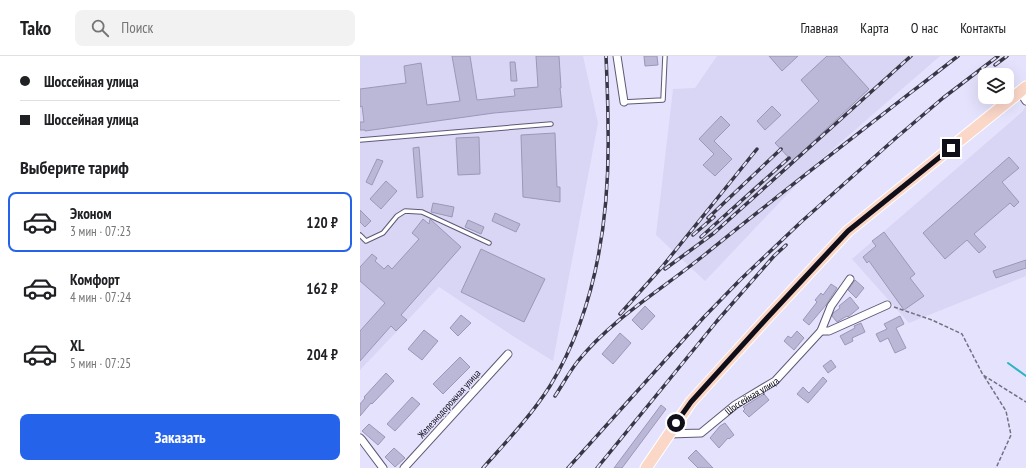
<!DOCTYPE html>
<html lang="ru">
<head>
<meta charset="utf-8">
<style>
	body { margin:0; font-family:"PT Sans Narrow",sans-serif; background:#f2f2f2; color:#202124; height:100vh; display:flex; flex-direction:column; font-size:15px; white-space:nowrap }
	* { box-sizing:border-box; margin:0 }
	p { font-size:13px; color:#757577 }
	.icon { flex:none; width:22px; height:22px; fill:none; stroke:currentColor; stroke-width:2; stroke-linecap:round; stroke-linejoin:round }
	.map { position:relative; flex:1; overflow:hidden }
	.sheet { display:flex; flex-direction:column; background:#fff; width:360px }
	.sheet>* { flex:none }
	.banner { display:grid; align-content:center; height:88px; padding:0 20px; background:#fff }
	.fabs { position:absolute; left:618px; top:12px; display:grid; gap:8px }
	.fabs a { display:grid; place-items:center; width:36px; height:36px; border-radius:8px; background:#fff; box-shadow:0 4px 16px #0002; font-size:20px }
	.end { position:absolute; width:18px; height:18px; margin:-9px; border:5px solid #100e19; background:#fff; box-shadow:0 0 0 2px #fff }
	.from { border-radius:50% }
	.banner b { display:flex; align-items:center; gap:14px; height:38px; font-size:15px }
	.banner b+b { border-top:1px solid #e0e0e0 }
	.banner i { width:10px; height:10px; background:#202124 }
	ul { padding:0; list-style:none }
	li { display:flex; align-items:center; gap:12px; height:60px; margin:0 8px 6px; padding:0 12px; border:2px solid transparent; border-radius:8px }
	li div { flex:1 }
	li b { display:block; font-size:15px }
	li em { font-style:normal; font-weight:700 }
	li.selected { border-color:#2563eb }
	li>.icon { width:36px; height:36px; stroke-width:1.5 }
	h2 { padding:0 20px; font-size:18px; line-height:48px }
	.cta { display:flex; gap:8px; margin-top:auto; padding:8px 20px }
	.cta a { flex:1; height:46px; border-radius:8px; background:#2563eb; color:#fff; font-size:16px; font-weight:700; line-height:46px; text-align:center }
	header { display:flex; align-items:center; gap:24px; box-sizing:border-box; height:56px; padding:0 20px; background:#fff; border-bottom:1px solid #e0e0e0 }
	header strong { font-size:19px }
	nav { display:flex; gap:22px; margin-inline-start:auto; font-size:14px }
	.search { width:280px; height:36px; background:#f2f2f2; display:flex; align-items:center; gap:10px; box-sizing:border-box; padding:0 14px; border-radius:8px; color:#757577; font-size:15px }
	main { display:flex; flex:1; min-height:0 }
	.map>svg:first-child { display:block }
	.built { fill:#d9d5f5 }
	.lines { fill:none; stroke-linecap:round; stroke-linejoin:round }
	.stream { stroke:#2bb3c4; stroke-width:2 }
	.building { fill:#bbb7d7; stroke:#9b97b7 }
	.service-casing { stroke:#5d5975; stroke-width:5.5 }
	.minor-casing { stroke:#5d5975; stroke-width:9 }
	.primary-casing { stroke:#fff; stroke-width:13 }
	.path { stroke:#737183; stroke-width:1.5; stroke-dasharray:4 2; stroke-linecap:butt }
	.service { stroke:#fff; stroke-width:3.5 }
	.minor { stroke:#fff; stroke-width:7 }
	.primary { stroke:#fbd7c8; stroke-width:11 }
	.rail-casing { stroke:#393745; stroke-width:3.5 }
	.rail { stroke:#e5e2fd; stroke-width:2; stroke-dasharray:6; stroke-linecap:butt }
	.route { stroke:#100e19; stroke-width:5 }
	.labels { text-anchor:middle; dominant-baseline:central; stroke-width:3; stroke-linejoin:round; paint-order:stroke }
	.street-label { font-size:10px; fill:#100e19; stroke:#e5e2fd }
</style>
</head>
<body>
<header>
<strong>Tako</strong>
<div class="search"><svg class="icon" aria-label="search" viewBox="0 0 24 24"><circle cx="10" cy="10" r="6"/><path d="M15 15l6 6"/></svg>Поиск</div>
<nav><a>Главная</a><a>Карта</a><a>О нас</a><a>Контакты</a></nav>
</header>
<main>
<section class="sheet">
<div class="banner">
<b><i class="from"></i>Шоссейная улица</b>
<b><i></i>Шоссейная улица</b>
</div>
<h2>Выберите тариф</h2>
<ul>
<li class="selected"><svg class="icon" aria-label="car" viewBox="0 0 24 24"><path d="M5 17H2v-5l4-1 3-4h7l3 4 3 1v5h-3M9 17h6M6 11h13"/><circle cx="7" cy="17" r="2"/><circle cx="17" cy="17" r="2"/></svg><div><b>Эконом</b><p>3 мин · 07:23</p></div><em>120 ₽</em></li>
<li><svg class="icon" aria-label="car" viewBox="0 0 24 24"><path d="M5 17H2v-5l4-1 3-4h7l3 4 3 1v5h-3M9 17h6M6 11h13"/><circle cx="7" cy="17" r="2"/><circle cx="17" cy="17" r="2"/></svg><div><b>Комфорт</b><p>4 мин · 07:24</p></div><em>162 ₽</em></li>
<li><svg class="icon" aria-label="car" viewBox="0 0 24 24"><path d="M5 17H2v-5l4-1 3-4h7l3 4 3 1v5h-3M9 17h6M6 11h13"/><circle cx="7" cy="17" r="2"/><circle cx="17" cy="17" r="2"/></svg><div><b>XL</b><p>5 мин · 07:25</p></div><em>204 ₽</em></li>
</ul>
<div class="cta"><a>Заказать</a></div>
</section>
<div class="map">
<svg width="666" height="412" viewBox="0 0 666 412">
	<rect width="100%" height="100%" fill="#e5e2fd"/>
	<path class="built" d="M0,0h223l15,67 -45,238 -40,-25 -74,-49 -79,83z
		M357,0h223l-123,107 -112,118 -49,-46 17,-146 22,-1z
		M666,50v170l-117,47 -57,-64 170,-147z"/>
	<g class="lines">
		<path class="stream" d="M648,307l18,13"/>
	</g>
	<path class="building" d="M92,0h18l7,44 38,-4 -1,-7 24,-2 -2,-31h23l2,32h-1l2,19 -68,6 -129,18v-1h-5v-8h4l-2,-16 -2,1v-18l46,-6 -2,-17 17,-3 6,42 33,-4z
		M284,0h13l1,9 -13,1z
		M409,0h29l-16,15z
		M467,0h12l30,33 -77,72 -17,-18 44,-42 -18,-21z
		M150,6h5l2,19h-6z
		M412,50l9,9 -16,15 -8,-9z
		M361,60l9,9 -16,16 18,18 -17,17 -12,-11 11,-11 -15,-15z
		M195,77l2,54h3v15l-37,-5 -2,-62z
		M119,81l1,37 -22,1 -2,-37z
		M59,91l4,50 -6,1 -4,-50z
		M649,101l10,11 -17,14 17,20 -5,5 -4,-4 -36,31 12,13 -7,6 -12,-13 -22,19 -22,-26z
		M17,103l6,2 -11,24 -6,-3z
		M26,125l11,10 -16,18 -11,-10z
		M73,147l21,4 -2,10 -21,-5z
		M0,154l11,11 -6,6 -5,-5z
		M135,157l25,11 -4,8 -24,-11z
		M63,163l6,5 1,-5 31,28 -60,68 6,5 -11,11 -5,-5 -31,35v-30l25,-28 -25,-22v-14l12,-13 5,4 -2,3 9,8 4,-4 4,4 27,-30 -7,-6z
		M108,164l16,7 -3,7 -16,-7z
		M524,176l31,42 -5,4 14,18 -20,14 -35,-49 -2,2 -4,-6 13,-11 -4,-5z
		M121,193l64,30 -21,43 -63,-30z
		M666,204v8l-30,10 -3,-7z
		M495,224l9,8 -8,10 -8,-8z
		M471,228l6,4 -11,17 -17,20 -6,-5 14,-18 -2,-2 6,-7 2,2z
		M490,241l9,11 -11,9 -1,-1 -10,6 -5,-6 1,-3 7,-5 -1,-2z
		M285,250l10,10 -13,14 -10,-10z
		M101,259l10,8 -13,13 -8,-8z
		M540,260l4,8 -8,4 10,20 -11,5 -7,-15 -8,4 -4,-8 11,-5 -3,-5z
		M501,267l4,9 -13,6 1,3 -8,4 -5,-9 15,-8 -1,-2z
		M64,274l14,11 -16,19 -14,-11z
		M437,275l7,7 -10,12 -10,-9 4,-5 3,2z
		M260,277l11,10 -18,21 -11,-10z
		M100,301l10,10 -27,27 -10,-10z
		M471,304l5,7 -8,6 -5,-7z
		M26,317l8,8 -22,23 -1,-1 -11,13v-12l5,-6 -1,-1z
		M463,321l4,4 -19,22 -11,-9 6,-7 6,6z
		M404,338l5,6 -20,17 -6,-6 2,-2 -2,-2z
		M52,341l8,7 -25,27 -8,-7z
		M301,349l5,4 -44,59h-8z
		M365,367l9,12 -5,4 -1,-1 -9,10 -9,-10 10,-12z
		M9,368l16,13 -7,8 -16,-14z
		M34,392l11,10 -10,9 -10,-10z
		M336,394l17,18h-15l-10,-10z"/>
	<g class="lines">
		<g class="service-casing">
			<path id="service" d="M264,46l39,-2 2,-44
				M0,84l191,-16
				M0,179l6,6 17,-8 14,-17 8,-5 17,1 67,31"/>
		</g>
		<g class="minor-casing">
			<g id="minor">
				<path d="M257,0l7,46"/>
				<path d="M660,36l6,9"/>
				<path d="M461,275h8l58,-26"/>
				<path id="s1" d="M309,378l32,-1 34,-28 40,-24 46,-50 10,-25 19,-27"/>
				<path d="M0,382l2,2 21,28"/>
				<path d="M44,412l104,-114"/>
			</g>
		</g>
		<g class="primary-casing">
			<path id="primary" d="M286,412l45,-66 76,-84 81,-87 178,-144"/>
		</g>
		<path class="path" d="M534,251l38,13 30,14 21,41 43,27
			M624,320l22,35 5,24 -15,33"/>
		<use href="#service" class="service"/>
		<use href="#minor" class="minor"/>
		<use href="#primary" class="primary"/>
		<g class="rail-casing">
			<path id="rail" d="M635,9l12,-9
				M348,162l73,-69
				M333,179l21,-18
				M341,181l88,-79
				M305,213l49,-36 197,-177
				M260,258l42,-47 95,-118
				M195,340c8,-12 15,-25 23,-35 35,-43 83,-71 125,-105 84,-68 170,-134 255,-200
				M123,412c23,-26 48,-52 67,-82 47,-77 60,-172 58,-260 0,-23 -1,-47 -2,-70
				M208,412l136,-151 36,-37 61,-58 96,-85 46,-39 55,-42
				M237,412l120,-147 57,-65 12,-11"/>
		</g>
		<use href="#rail" class="rail"/>
	</g>
	<g class="lines">
		<path class="route" d="M316,367l15,-21 76,-84 81,-87 103,-83"/>
	</g>
	<g class="labels">
		<g class="street-label">
			<text stroke="none"><textPath href="#s1" startOffset="95">Шоссейная улица</textPath></text>
			<text transform="translate(89 348) rotate(-48)">Железнодорожная улица</text>
		</g>
	</g>
</svg>
<div class="fabs">
<a><svg class="icon" aria-label="layers" viewBox="0 0 24 24"><path d="M12 4l9 5-9 5-9-5zM3 14l9 5 9-5"/></svg></a>
</div>
<i class="end from" style="left:316px;top:367px"></i>
<i class="end" style="left:591px;top:92px"></i>
</div>
</main>
</body>
</html>
